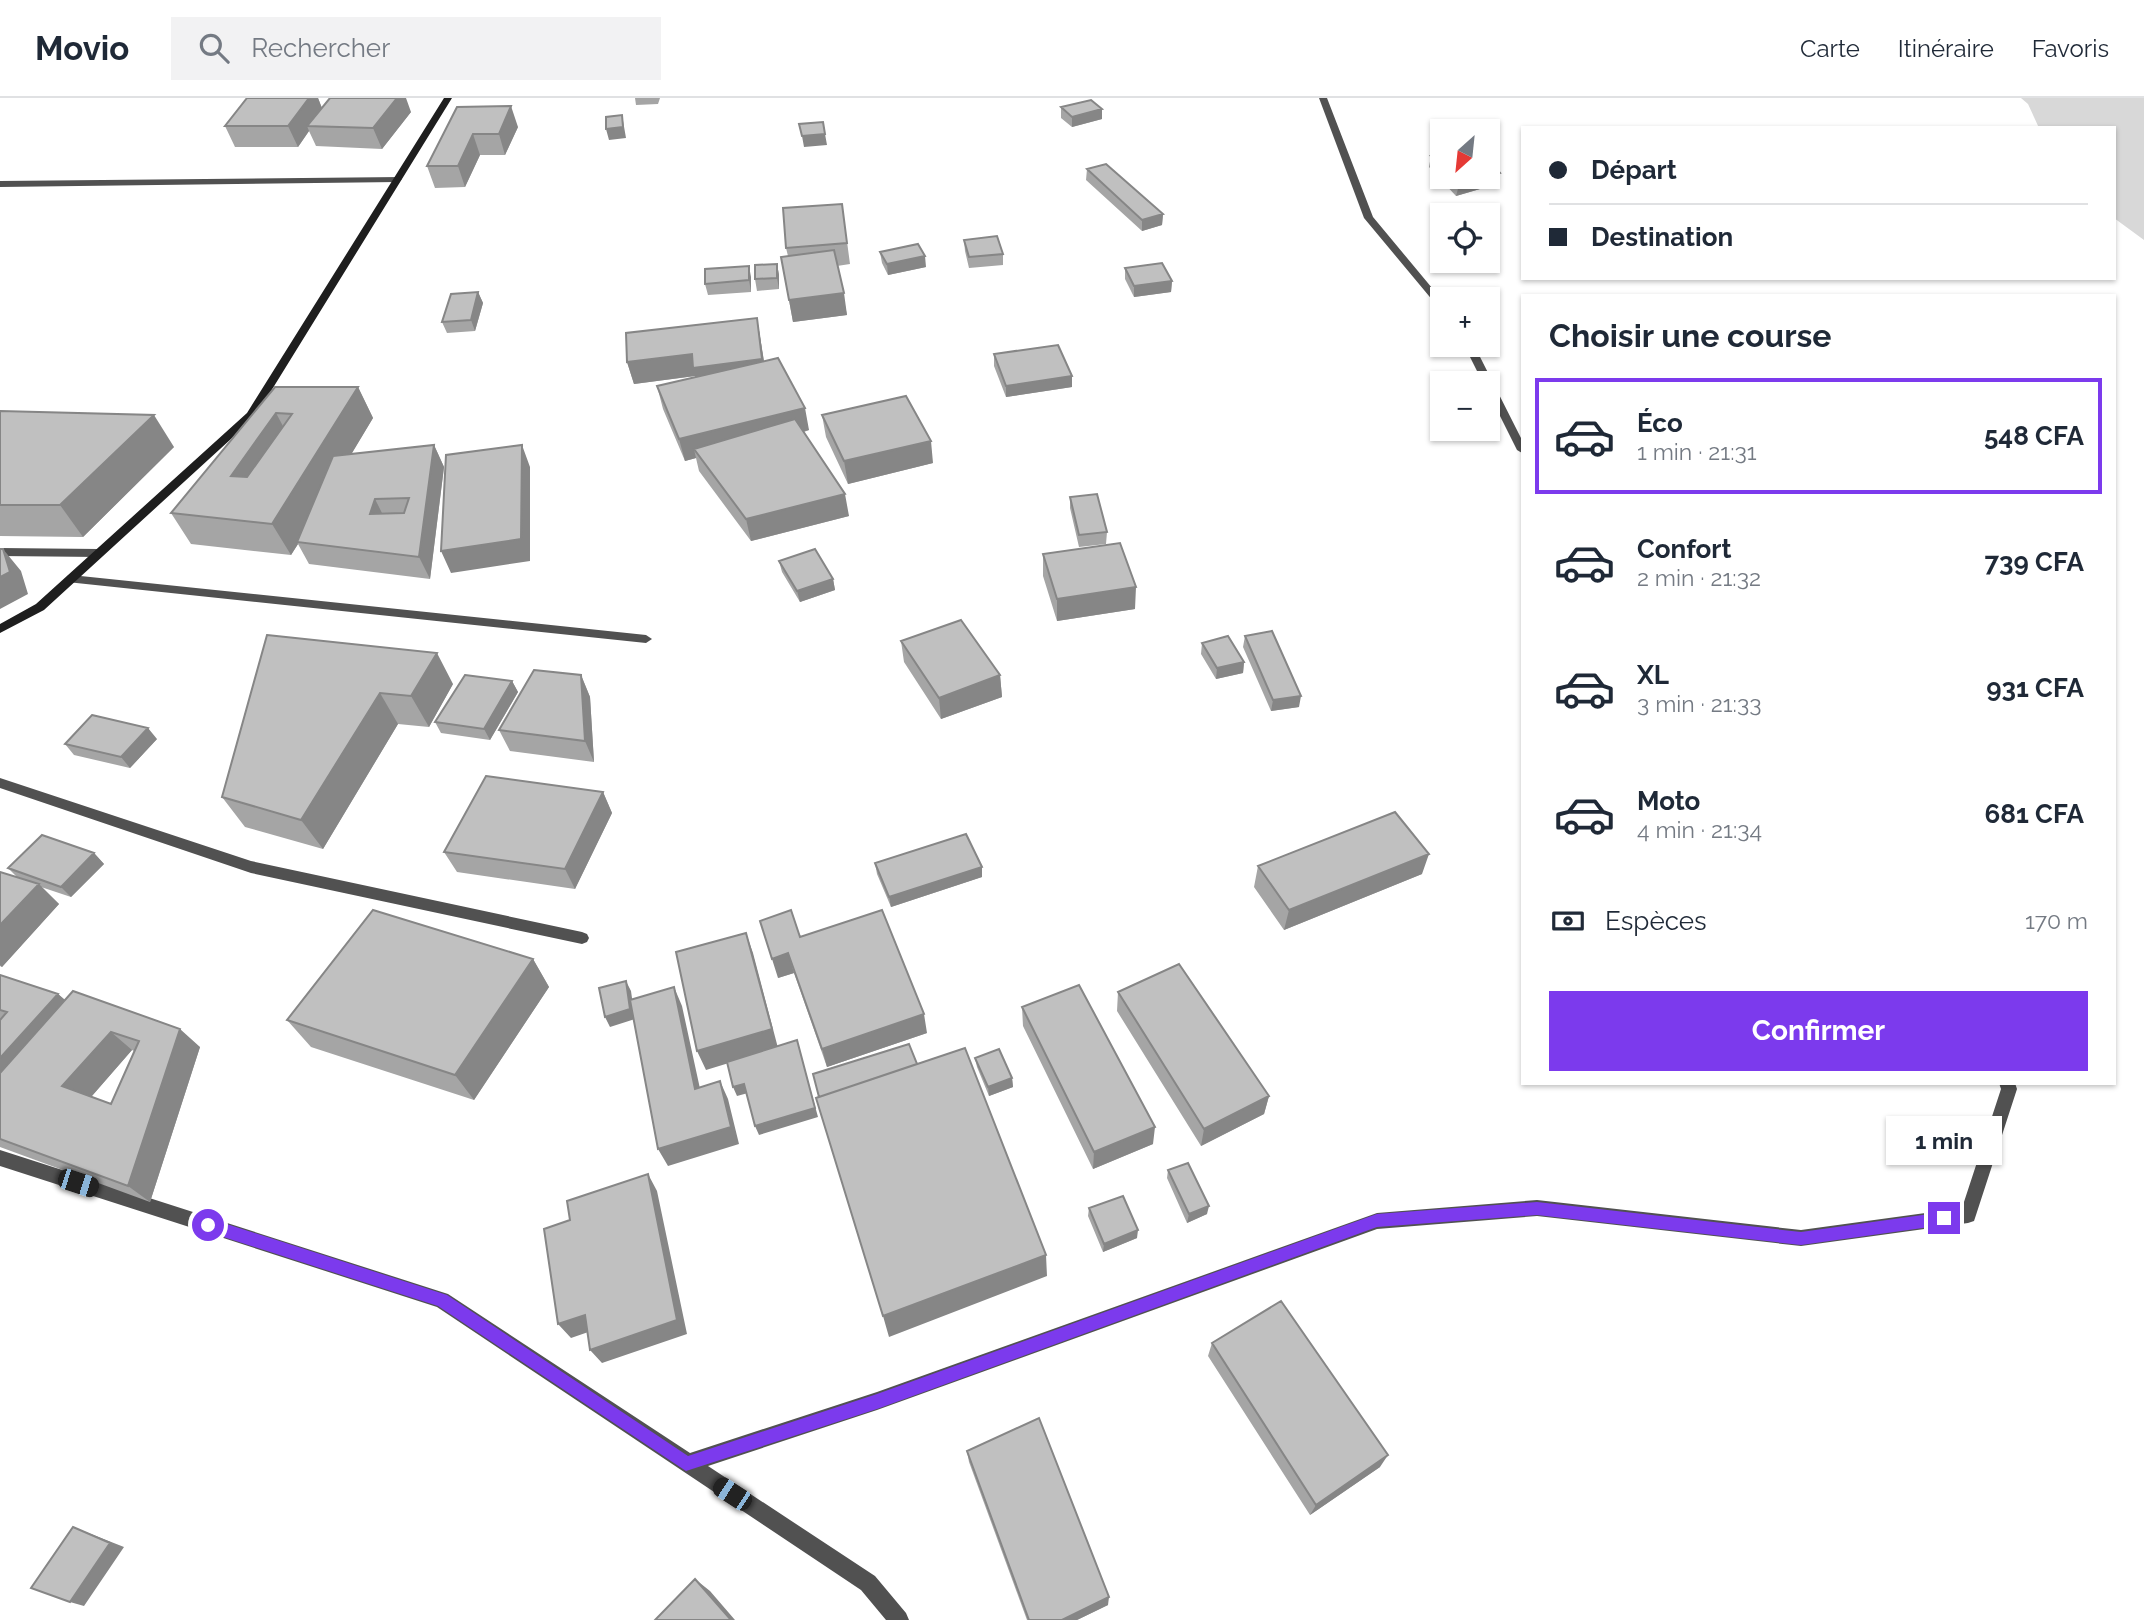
<!DOCTYPE html>
<html lang="fr">
<head>
<meta charset="utf-8">
<style>
	body { margin:0; font-family:Raleway,sans-serif; background:#f2f2f3; color:#1f2937; height:100vh; display:flex; flex-direction:column; font-size:26px; white-space:nowrap }
	* { box-sizing:border-box; margin:0 }
	p { font-size:23px; color:#747a83 }
	.icon { flex:none; width:38px; height:38px; fill:none; stroke:currentColor; stroke-width:2; stroke-linecap:round; stroke-linejoin:round }
	.map { position:relative; flex:1; overflow:hidden }
	.sheet { position:absolute; left:1521px; top:196px; width:595px; height:791px; display:flex; flex-direction:column; background:#fff; border-radius:0px; box-shadow:0 2px 5px #0004 }
	.sheet>* { flex:none }
	.hud { position:absolute; left:1521px; top:28px; width:595px; height:154px; border-radius:0px; box-shadow:0 2px 5px #0004; display:grid; align-content:center; height:154px; padding:0 28px; background:#fff }
	.needle { width:46px; rotate:207deg }
	.tools { position:absolute; left:1430px; top:21px; display:grid; gap:14px }
	.tools a { display:grid; place-items:center; width:70px; height:70px; border-radius:0px; background:#fff; box-shadow:0 2px 5px #0004; font-size:35px }
	.end { position:absolute; width:32px; height:32px; margin:-16px; border:9px solid #7c3aed; background:#fff; box-shadow:0 0 0 4px #fff }
	.from { border-radius:50% }
	.bubble { position:absolute; height:49px; border-radius:0px; background:#fff; box-shadow:0 2px 5px #0004; font-size:23px; font-weight:700; line-height:49px; text-align:center }
	.car { position:absolute; width:21px; height:42px; margin:-21px -10px; border-radius:9px; box-shadow:0 0 5px 2px #0007; background:linear-gradient(#222 24%,#8ab4d8 0 40%,#222 0 76%,#8ab4d8 0 86%,#222 0) }
	.hud b { display:flex; align-items:center; gap:24px; height:66px; font-size:26px }
	.hud b+b { border-top:2px solid #e0e1e3 }
	.hud i { width:18px; height:18px; background:#1f2937 }
	ul { padding:0; list-style:none }
	li { display:flex; align-items:center; gap:21px; height:116px; margin:0 14px 10px; padding:0 14px; border:4px solid transparent; border-radius:0px }
	li div { flex:1 }
	li b { display:block; font-size:26px }
	li em { font-style:normal; font-weight:700 }
	li.on { border-color:#7c3aed }
	li>.icon { width:63px; height:63px; stroke-width:1.5 }
	h2 { padding:0 28px; font-size:32px; line-height:84px }
	.pay { display:flex; align-items:center; gap:18px; height:77px; padding:0 28px; font-size:26px }
	.pay p { margin-inline-start:auto }
	.button { display:flex; gap:14px; margin-top:auto; padding:14px 28px }
	.button a { flex:1; height:80px; border-radius:0px; background:#7c3aed; color:#fff; font-size:28px; font-weight:700; line-height:80px; text-align:center }
	header { display:flex; align-items:center; gap:42px; box-sizing:border-box; height:98px; padding:0 35px; background:#fff; border-bottom:2px solid #e0e1e3 }
	header strong { font-size:33px }
	nav { display:flex; gap:38px; margin-inline-start:auto; font-size:24px }
	.search { width:490px; height:63px; background:#f2f2f3; display:flex; align-items:center; gap:18px; box-sizing:border-box; padding:0 24px; border-radius:0px; color:#747a83; font-size:26px }
	.map>svg:first-child { display:block }
	.green { fill:#d8d8d8 }
	.lines { fill:none; stroke-linecap:round; stroke-linejoin:round }
	.street { fill:#515151; fill-rule:evenodd }
	.secondary { fill:#1e1e1e; fill-rule:evenodd }
	.wall { fill:#a5a5a5; fill-rule:evenodd }
	.shaded-wall { fill:#868686 }
	.building { fill:#c0c0c0; stroke:#868686; stroke-width:2; fill-rule:evenodd }
	.route { fill:#7c3aed }
</style>
</head>
<body>
<header>
<strong>Movio</strong>
<div class="search"><svg class="icon" aria-label="search" viewBox="0 0 24 24"><circle cx="10" cy="10" r="6"/><path d="M15 15l6 6"/></svg>Rechercher</div>
<nav><a>Carte</a><a>Itinéraire</a><a>Favoris</a></nav>
</header>
<div class="map">
<svg width="2144" height="1522" viewBox="0 0 2144 1522">
	<rect width="100%" height="100%" fill="#fff"/>
	<path class="green" d="M2021,0h123v142l-30,-22v-90h-75l-11,-24z"/>
	<g class="lines">
		<path class="street" d="M1319,0h8l46,119 69,83v9l-3,-1 -75,-90z
			M401,79l1,2 -4,3 -398,5v-6z
			M1464,247h10l48,95v13l-5,-3 -29,-58v-9h-5z
			M0,450l99,1 6,4 -6,4 -99,-1z
			M71,477l575,60 6,4 -6,4 -579,-61v-6z
			M0,680l251,83 331,71 5,2 2,4 -2,4 -5,2 -331,-71 -251,-85z
			M1999,985h16l2,6 -41,126 -2,6 -6,2 -167,23 -264,-30 -160,13 -500,181 -169,56 167,110 31,37 3,7h-23l-25,-30 -424,-283 -437,-141v-16l448,144 242,159 187,-61 500,-179 160,-13 264,30 161,-22 39,-119z"/>
		<path class="secondary" d="M444,0h8l-197,319 -211,193 -44,23v-9l36,-20 211,-191z"/>
	</g>
	<path class="wall" d="M247,0h71l4,10 89,4 -29,37 -66,-3 -7,-15 -11,16h-63l-10,-21z
		M635,0h25l-2,6 -22,1z
		M457,9l61,20 -13,28h-25l-15,32 -30,1 -8,-22z
		M1061,9l41,12 -30,8 -11,-9z
		M1442,57v22h46l12,-4 -3,11 -41,12 -27,-29 2,-11z
		M1087,71l76,45 -1,11 -20,6 -56,-51z
		M842,106l8,60 -13,2 10,49 -54,7 -12,-65 7,-1 -2,-8z
		M964,142l39,14v11l-34,3 -4,-17z
		M880,154l46,15 -38,8 -6,-12z
		M777,166l2,11v14l-22,2 -2,-12z
		M1125,170l47,13 -1,11 -37,5 -9,-18z
		M751,179v15l-43,3 -3,-11z
		M478,194l5,11 -8,28 -28,2 -5,-11z
		M757,220l7,43 45,69 -5,2 45,84 -98,25 -52,-70 -3,-13 -11,3 -22,-52 -6,-23 39,-9 -1,-1 -61,8 -7,-22z
		M994,256l78,33 -66,10 -12,-31z
		M275,289h83l15,31 -22,36 83,-9 10,22 -14,112 -121,-15 -11,-20 -7,11 -100,-11 -20,-31z
		M0,313l174,36 -91,90 -83,-1z
		M822,317l111,48 -85,21 -22,-47z
		M1070,399l37,35 -1,12 -27,3 -9,-39z
		M1043,456l92,55 -78,12 -14,-45z
		M779,463l54,18 2,11 -35,12 -18,-30z
		M267,537l186,49 -24,43 -31,-3 -75,125 -78,-22 -23,-30z
		M1245,538l54,71 -28,4 -28,-64z
		M901,543l99,34 2,22 -61,22 -37,-57z
		M1202,545l42,19 -1,11 -27,6 -15,-25z
		M581,577l9,22 4,65 -84,-11 -11,-21z
		M512,583l6,11 -28,48 -49,-7 -6,-11z
		M157,641l-27,29 -56,-13 -9,-11z
		M603,694l9,21 -37,76 -118,-17 -13,-20z
		M94,755l10,11 -33,33 -30,-10 18,17 -57,63 -2,-1v-94l18,6 -10,-10z
		M875,765l107,14 -91,30 -14,-33z
		M1258,768l164,8 -138,56 -30,-43z
		M800,839l127,96 -100,34 -33,-94 -16,5z
		M533,861l16,28 -75,113 -163,-53 -24,-27z
		M0,877l58,19 7,6 135,47 -50,155 -150,-55zM132,952l2,1 -23,53 -20,-7z
		M1118,894l151,104 -5,18 -63,32 -84,-135z
		M1022,909l131,137 -60,25 -70,-143z
		M975,960l37,20 1,9 -24,9 -12,-29z
		M1168,1072l39,44 -20,9 -20,-45z
		M1089,1110l48,30 -34,14 -15,-36z
		M1212,1245l168,124 -70,48 -102,-159z
		M967,1353l141,154 -31,15h-50l-58,-158z"/>
	<path class="shaded-wall" d="M309,0h9l5,13 -16,15 2,5 -11,16 -10,-21z
		M397,0h9l5,14 -29,37 -9,-21z
		M511,8l7,21 -13,28 -6,-21z
		M1102,11v10l-30,8v-10z
		M622,17l4,23 -17,2 -3,-11z
		M473,36l7,21 -15,32 -7,-21z
		M825,36l2,11 -23,2 -2,-11z
		M1500,75l-3,11 -41,12 3,-11z
		M1163,116l-1,11 -20,6v-11z
		M925,158l1,11 -38,8 -1,-11z
		M777,166l2,11v14l-2,-11z
		M749,168l2,11v15l-2,-12z
		M1172,183l-1,11 -37,5v-11z
		M478,194l5,11 -8,28 -4,-11z
		M844,195l3,22 -54,7 -4,-22z
		M757,220l10,63 -68,9 -4,-14 -61,8 -7,-22 65,-8z
		M1072,278v11l-66,10v-11z
		M358,289l15,31 -74,124h-2l1,2 -7,11 -19,-31z
		M805,310l4,22 -109,27 -6,-8 2,9 -11,3 -6,-22z
		M276,315l17,32 -43,63 -19,-32z
		M154,317l20,32 -91,90 -23,-32z
		M931,343l2,22 -85,21 -4,-23z
		M434,347l10,22 -14,112 -11,-22z
		M522,347l8,22v94l-79,12 -10,-22z
		M845,396l4,22 -98,25 -5,-22z
		M375,401l11,22 -16,-7z
		M3,451l18,22 7,23 -28,15v-32z
		M833,481l2,11 -35,12 -3,-11z
		M1136,489l-1,22 -78,12v-22z
		M437,555l16,31 -24,43 -18,-31z
		M1244,564l-1,11 -27,6 1,-11z
		M581,577l9,22 4,65 -9,-21z
		M1000,577l2,22 -61,22 -2,-21z
		M512,583l6,11 -28,48 -6,-11z
		M380,595l18,31 -75,125 -22,-29z
		M1301,598l-2,11 -28,4 2,-11z
		M148,630l9,11 -27,29 -9,-11z
		M603,694l9,21 -37,76 -10,-20z
		M94,755l10,11 -33,33 -10,-10z
		M1429,756l-7,20 -138,56 5,-20z
		M982,769v10l-91,30 -2,-10z
		M39,786l20,20 -57,63 -2,-2v-40z
		M746,835l7,20 25,95 -72,22 -9,-19z
		M788,855l6,20 -16,5 -6,-19z
		M533,861l16,28 -75,113 -19,-25z
		M626,883l5,10 4,28 -25,8 -5,-10z
		M674,889l8,19 22,101 -9,-18z
		M58,896l22,19 -80,90v-45z
		M924,916l3,19 -100,34 -5,-18z
		M180,931l20,18 -50,155 -22,-16z
		M111,934l21,18 -47,54 -23,-18z
		M797,942l21,77 -59,18 -4,-9z
		M1012,980l1,9 -24,9 -1,-9z
		M720,983l8,18 11,45 -71,22 -10,-17z
		M744,986l4,9 -11,3 -4,-9z
		M1269,998l-5,18 -63,32 3,-17z
		M1155,1029l-2,17 -60,25 1,-17z
		M648,1076l9,17 30,143 -85,29 -12,-13z
		M1209,1108l-2,8 -20,9 2,-9z
		M1138,1132l-1,8 -34,14 1,-8z
		M1046,1157l1,21 -158,61 -6,-21z
		M585,1217l12,14 -26,9 -13,-14z
		M1388,1357l-8,12 -70,48 6,-10z
		M73,1429l51,20 -40,59 -14,-4z
		M695,1481l15,12 25,29h-4z
		M1109,1499l-1,8 -31,15h-15z"/>
	<path class="building" d="M247,0h62l-21,28h-63z
		M330,0h67l-24,30 -66,-2z
		M1091,2l11,9 -30,8 -11,-10z
		M511,8l-12,28h-26l-15,32h-31l30,-59z
		M622,17l1,12 -17,2v-12z
		M823,24l2,12 -23,2 -3,-12z
		M1442,57v13l-11,-12z
		M1488,60l12,15 -12,3z
		M1106,66l57,50 -21,6 -55,-51z
		M1451,79h36l-28,8z
		M842,106l5,39 -61,5 -3,-40z
		M997,138l6,18 -34,3 -5,-17z
		M918,146l7,12 -38,8 -7,-12z
		M834,152l10,43 -55,7 -8,-43z
		M1162,165l10,18 -38,5 -9,-18z
		M777,166v14l-22,1v-14z
		M749,168v14l-44,4v-15z
		M478,194l-7,28 -29,2 9,-28z
		M757,220l5,41 -69,9 -1,-14 -65,8 -1,-29z
		M1058,247l14,31 -66,10 -12,-32z
		M778,260l27,50 -126,31 -22,-53z
		M275,289h83l-86,137 -101,-11zM276,315l16,1 -45,63 -16,-1z
		M906,298l25,45 -87,20 -22,-46z
		M0,313l154,4 -94,90h-60z
		M795,321l50,75 -99,25 -52,-70z
		M434,347l-15,112 -122,-15 36,-86zM409,400l-5,15 -34,1 5,-15z
		M522,347l-1,94 -80,12 5,-96z
		M1097,396l10,38 -28,3 -9,-38z
		M1120,445l16,44 -79,12 -14,-45z
		M0,451h3l7,23 -10,5z
		M815,451l18,30 -36,12 -18,-30z
		M961,522l39,55 -61,23 -38,-57z
		M1272,533l29,65 -28,4 -28,-64z
		M267,537l170,18 -26,43 -31,-3 -79,127 -79,-23z
		M1228,538l16,26 -27,6 -15,-25z
		M534,572l47,5 4,66 -86,-11z
		M465,577l47,6 -28,48 -49,-7z
		M92,617l56,13 -27,29 -56,-13z
		M486,678l117,16 -38,77 -121,-17z
		M1395,714l34,42 -140,56 -31,-44z
		M966,736l16,33 -93,30 -14,-34z
		M42,737l52,18 -33,34 -53,-19z
		M0,774l39,12 -39,41z
		M373,812l160,49 -78,116 -168,-55z
		M791,812l9,27 82,-27 42,104 -102,35 -34,-96 -16,6 -12,-38z
		M746,835l26,96 -75,22 -21,-99z
		M1179,866l90,132 -65,33 -86,-137z
		M0,877l58,19 -58,64v-38l7,-8 -7,-2z
		M626,883l4,28 -25,8 -6,-29z
		M1079,887l76,142 -61,25 -72,-145z
		M674,889l21,102 25,-8 11,46 -73,22 -28,-149z
		M73,893l107,38 -52,157 -128,-47v-66zM111,934l28,9 -28,63 -49,-18z
		M797,942l18,68 -60,18 -11,-42 -11,3 -6,-25z
		M909,946l8,20 -98,33 -6,-23z
		M965,950l81,207 -163,61 -67,-218z
		M999,951l13,29 -24,9 -13,-29z
		M1188,1065l21,43 -20,8 -21,-44z
		M648,1076l29,146 -87,30 -5,-35 -27,9 -14,-95 26,-9 -3,-19z
		M1123,1098l15,34 -34,14 -15,-36z
		M1281,1203l107,154 -72,50 -104,-162z
		M1039,1320l70,179 -47,23h-33l-62,-169z
		M73,1429l37,16 -40,59 -39,-14z
		M695,1481l36,41h-76z"/>
	<path class="route" d="M1537,1104l264,30 143,-20 7,6 -7,7 -143,20 -264,-30 -160,12 -500,182 -191,62 -248,-165 -230,-74 -7,-7 7,-7 239,77 241,161 189,-62 500,-180z"/>
</svg>
<div class="tools">
<a><svg class="needle" viewBox="-14 -14 28 28"><path d="M0-13l5 13h-10z" fill="#e53935"/><path d="M0 13l5-13h-10z" fill="#747a83"/></svg></a>
<a><svg class="icon" aria-label="locate" viewBox="0 0 24 24"><circle cx="12" cy="12" r="6"/><path d="M12 2v4M12 18v4M2 12h4M18 12h4"/></svg></a>
<a>+</a>
<a>−</a>
</div>
<i class="end from" style="left:208px;top:1127px"></i>
<i class="end" style="left:1944px;top:1120px"></i>
<div class="bubble" style="left:1886px;top:1018px;width:116px">1 min</div>
<i class="car" style="left:78px;top:1085px;rotate:108deg"></i>
<i class="car" style="left:732px;top:1396px;rotate:303deg"></i>
<div class="hud">
<b><i class="from"></i>Départ</b>
<b><i></i>Destination</b>
</div>
<section class="sheet">
<h2>Choisir une course</h2>
<ul>
<li class="on"><svg class="icon" aria-label="car" viewBox="0 0 24 24"><path d="M5 17H2v-5l4-1 3-4h7l3 4 3 1v5h-3M9 17h6M6 11h13"/><circle cx="7" cy="17" r="2"/><circle cx="17" cy="17" r="2"/></svg><div><b>Éco</b><p>1 min · 21:31</p></div><em>548 CFA</em></li>
<li><svg class="icon" aria-label="car" viewBox="0 0 24 24"><path d="M5 17H2v-5l4-1 3-4h7l3 4 3 1v5h-3M9 17h6M6 11h13"/><circle cx="7" cy="17" r="2"/><circle cx="17" cy="17" r="2"/></svg><div><b>Confort</b><p>2 min · 21:32</p></div><em>739 CFA</em></li>
<li><svg class="icon" aria-label="car" viewBox="0 0 24 24"><path d="M5 17H2v-5l4-1 3-4h7l3 4 3 1v5h-3M9 17h6M6 11h13"/><circle cx="7" cy="17" r="2"/><circle cx="17" cy="17" r="2"/></svg><div><b>XL</b><p>3 min · 21:33</p></div><em>931 CFA</em></li>
<li><svg class="icon" aria-label="car" viewBox="0 0 24 24"><path d="M5 17H2v-5l4-1 3-4h7l3 4 3 1v5h-3M9 17h6M6 11h13"/><circle cx="7" cy="17" r="2"/><circle cx="17" cy="17" r="2"/></svg><div><b>Moto</b><p>4 min · 21:34</p></div><em>681 CFA</em></li>
</ul>
<div class="pay"><svg class="icon" aria-label="cash" viewBox="0 0 24 24"><path d="M3 7h18v10H3z"/><circle cx="12" cy="12" r="2"/></svg>Espèces<p>170 m</p></div>
<div class="button"><a>Confirmer</a></div>
</section>
</div>
</body>
</html>
